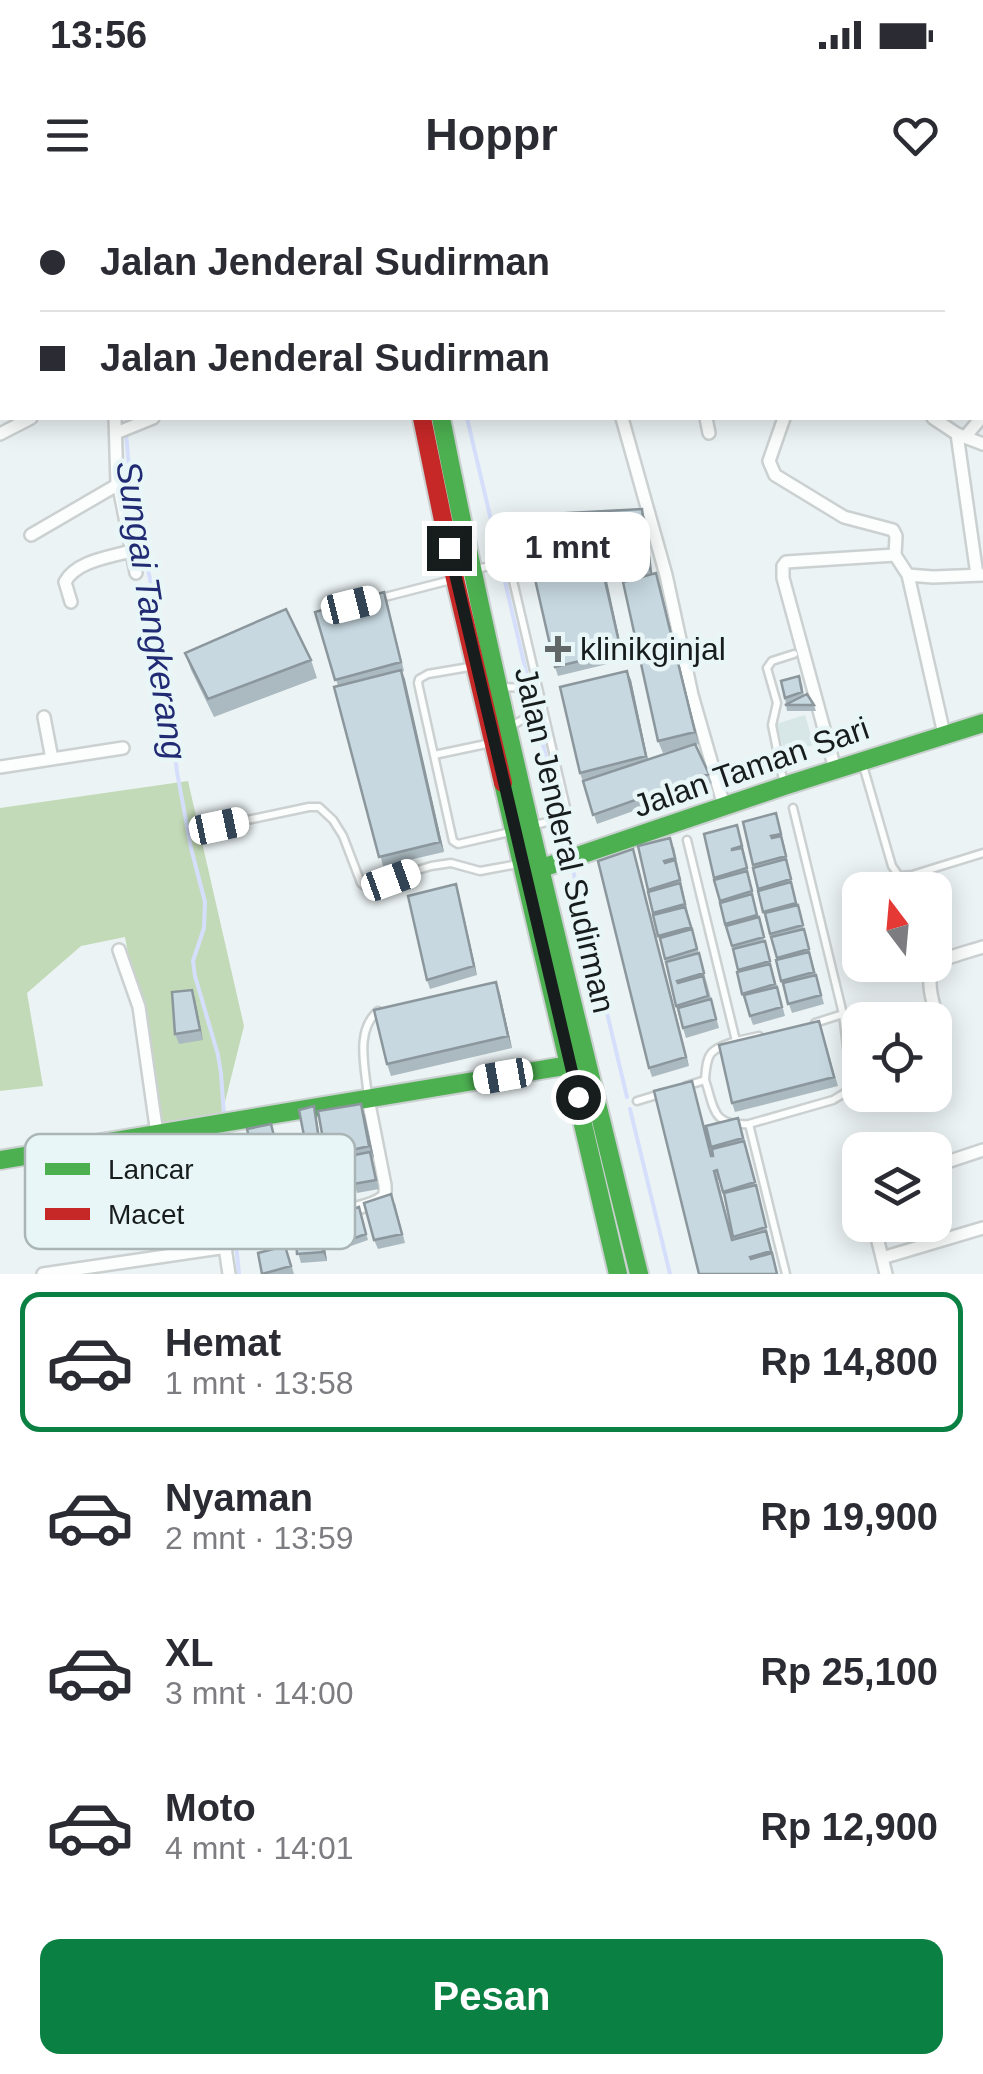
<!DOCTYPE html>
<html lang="id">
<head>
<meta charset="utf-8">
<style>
	body { margin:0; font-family:Helvetica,sans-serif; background:#f2f2f3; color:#2b2b33; height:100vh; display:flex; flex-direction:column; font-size:38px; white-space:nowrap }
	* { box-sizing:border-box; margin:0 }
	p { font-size:32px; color:#7c7c81 }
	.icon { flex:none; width:55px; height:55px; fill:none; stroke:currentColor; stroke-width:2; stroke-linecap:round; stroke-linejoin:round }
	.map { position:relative; height:1074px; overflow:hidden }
	.details { display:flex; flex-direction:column; background:#fff; flex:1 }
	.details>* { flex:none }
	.hud { position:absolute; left:0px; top:0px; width:985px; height:220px; box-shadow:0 5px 25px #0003; display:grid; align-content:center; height:220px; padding:0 40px; background:#fff }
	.needle { width:65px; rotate:344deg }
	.tools { position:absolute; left:842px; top:672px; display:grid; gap:20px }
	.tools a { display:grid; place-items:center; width:110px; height:110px; border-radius:20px; background:#fff; box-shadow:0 5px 25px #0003; font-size:50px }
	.end { position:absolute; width:45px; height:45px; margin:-22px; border:12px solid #171c1c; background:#fff; box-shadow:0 0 0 5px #fff }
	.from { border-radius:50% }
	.bubble { position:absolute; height:70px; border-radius:20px; background:#fff; box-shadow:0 5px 25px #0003; font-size:32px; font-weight:700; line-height:70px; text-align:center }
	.car { position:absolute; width:30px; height:60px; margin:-30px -15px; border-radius:12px; box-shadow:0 0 8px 2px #0007; background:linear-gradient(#fff 24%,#345 0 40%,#fff 0 76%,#345 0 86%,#fff 0) }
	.hud b { display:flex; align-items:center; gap:35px; height:95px; font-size:38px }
	.hud b+b { border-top:2px solid #e1e1e2 }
	.hud i { width:25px; height:25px; background:#2b2b33 }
	ul { padding:18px 0 0; list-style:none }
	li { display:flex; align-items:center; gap:30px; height:140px; margin:0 20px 15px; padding:0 20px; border:5px solid transparent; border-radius:20px }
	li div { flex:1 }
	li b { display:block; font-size:38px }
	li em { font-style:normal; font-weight:700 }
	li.active { border-color:#0b8043 }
	li>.icon { width:90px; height:90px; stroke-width:1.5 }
	.primary-button { display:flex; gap:20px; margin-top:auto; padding:20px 40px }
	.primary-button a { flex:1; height:115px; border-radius:20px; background:#0b8043; color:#fff; font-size:40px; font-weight:700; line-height:115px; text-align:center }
	.status { display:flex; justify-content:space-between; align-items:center; height:70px; padding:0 50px; background:#fff; direction:ltr }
	.status svg { height:28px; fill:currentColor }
	header { display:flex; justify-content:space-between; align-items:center; height:130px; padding:0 40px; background:#fff; font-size:45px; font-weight:700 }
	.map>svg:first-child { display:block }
	.built { fill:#d7e7e8 }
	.forest { fill:#c3dab8 }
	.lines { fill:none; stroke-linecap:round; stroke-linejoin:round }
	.stream { stroke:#d5dffc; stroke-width:4 }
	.lane-casing { stroke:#cbd0d0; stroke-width:11 }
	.street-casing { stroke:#cbd0d0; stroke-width:16 }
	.fast-casing { stroke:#cbd0d0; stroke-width:22 }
	.jam-casing { stroke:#cbd0d0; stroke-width:22 }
	.lane { stroke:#fcfdfd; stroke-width:6 }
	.street { stroke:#fcfdfd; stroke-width:11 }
	.fast { stroke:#4caf50; stroke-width:18 }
	.jam { stroke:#c62828; stroke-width:18 }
	.wall { fill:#abbac1; fill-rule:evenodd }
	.shaded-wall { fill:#8b979d }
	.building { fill:#c7d8e0; stroke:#8b979d; stroke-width:2.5 }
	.route { stroke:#171c1c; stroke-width:12 }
	.poi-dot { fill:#626768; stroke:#e9f6f7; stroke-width:4 }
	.labels { text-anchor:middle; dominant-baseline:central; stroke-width:9; stroke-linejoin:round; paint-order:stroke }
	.poi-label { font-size:32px; fill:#171c1c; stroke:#e9f6f7; text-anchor:start }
	.street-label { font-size:32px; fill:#171c1c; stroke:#e9f6f7 }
	.water-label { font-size:35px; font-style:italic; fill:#212b73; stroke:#e9f6f7 }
	.key { fill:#e9f6f7; stroke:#aab5b5; stroke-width:2.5 }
	.key-label { font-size:28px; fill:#171c1c }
</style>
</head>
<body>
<div class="status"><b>13:56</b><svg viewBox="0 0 49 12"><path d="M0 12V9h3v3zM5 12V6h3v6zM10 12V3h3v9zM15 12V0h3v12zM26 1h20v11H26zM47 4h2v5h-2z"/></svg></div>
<header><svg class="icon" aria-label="menu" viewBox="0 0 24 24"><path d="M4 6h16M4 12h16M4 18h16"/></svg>Hoppr<svg class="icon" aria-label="heart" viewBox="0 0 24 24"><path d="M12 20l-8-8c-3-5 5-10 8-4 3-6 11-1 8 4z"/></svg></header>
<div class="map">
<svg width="983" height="1074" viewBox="0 0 983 1074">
	<rect width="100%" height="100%" fill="#ecf3f4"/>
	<path class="built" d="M805,515l9,30 -29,8 -9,-29z"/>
	<path class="forest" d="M188,581l56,245 -23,92 -61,9 -35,-190 -44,9 -54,47 16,93 -43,5v-283z"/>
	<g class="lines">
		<path class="stream" d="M124,2v-2
			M467,218l32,136
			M126,233l5,57 25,117 9,60 12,105 14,76 14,54 -1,26 -11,33 2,15 23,79 3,18 3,42
			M503,373l55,236
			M562,628l6,22
			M572,666l55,231
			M630,909l40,165
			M225,929l14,145"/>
		<g class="lane-casing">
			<path id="lane" d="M437,0l1,2
				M552,0v2
				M416,2l10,-2
				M472,370l31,-7 5,2 3,7 56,240 -4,6 -32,8
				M381,398l70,-18
				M475,466l-47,8 -9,5 -1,4 35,158 5,3 52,-12
				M498,487l40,1
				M508,528l35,-20
				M434,555l57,-12
				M862,562l30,104 7,10 13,-1 71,-22
				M784,585l-12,-60 5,-22 -10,-35 5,-7 22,-7
				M793,608l50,206 -28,9
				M219,626l90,-19h10l14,13 10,16 18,47 4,3 66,-20 20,-3 29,8 38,-7
				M736,841l23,-5
				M705,880c10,30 7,46 44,44
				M686,886l19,-6c2,-28 4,-30 31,-39l-49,-201
				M368,898c-2,-28 -14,-67 10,-87
				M637,901l23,-7
				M786,1074l-37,-150 84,-24 15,-9 3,-12 -8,-65"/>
		</g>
		<g class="street-casing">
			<path id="street" d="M64,0l3,2
				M813,0l7,2
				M50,2l3,-2
				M982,8l1,-2
				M0,18l2,3
				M982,61h1
				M982,106l1,-1
				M982,152l1,1
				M622,218l44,157 26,120 32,111
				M706,218l3,15
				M784,218l-15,43 6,14 69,42 49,13 3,6 -1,19
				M933,218l24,16 26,10
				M116,233l37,-15
				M0,234l31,-16
				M957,234l20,141
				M965,237l16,-19
				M118,282l18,91
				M31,335l86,-50 -2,-67
				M895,355l13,20 36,159
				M908,375l25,2 50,-2
				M71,402l-6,-20c11,-21 45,-25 66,-31
				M44,517l8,42
				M0,567l123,-19
				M835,569l-52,-191v-12l3,-4 109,-7
				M119,750l20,57 18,127
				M936,813c-17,-53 2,-52 47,-66
				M207,926l22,148
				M935,966l48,-16
				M311,1018c16,-4 56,-10 68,-18 8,-5 6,-7 6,-15l-17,-86
				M874,1025l12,49
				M882,1058l101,-30
				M43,1074l184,-27"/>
		</g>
		<g class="fast-casing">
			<path id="fast" d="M373,0v2
				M391,0l1,2
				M713,2l1,-2
				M441,218c57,288 128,572 198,856
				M503,583l115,491
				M539,669l245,-83 199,-63
				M0,960l570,-95"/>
		</g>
		<g class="jam-casing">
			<path id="jam" d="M422,218l33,161 48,204"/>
		</g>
		<use href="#lane" class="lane"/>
		<use href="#street" class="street"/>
		<use href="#fast" class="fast"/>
		<use href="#jam" class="jam"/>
	</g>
	<path class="wall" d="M646,321l6,53 8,11 39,159 -3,1 16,38 -115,41 -17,-51 51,-93 17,80 34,-12 -19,5 -5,-12 -25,-162 -27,1 18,80 -66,16 -3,-9v-90l-3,-9z
		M387,401l17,70 -2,1 42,180 -61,14 -45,-180 -23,-74z
		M185,453l126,7 6,18 -103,39 -23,-47z
		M802,483l2,13 10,9 2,6h-29l-2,-13z
		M776,613l8,30 9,46 31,115 -32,9 -11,-32 -4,-21 -14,-48 -20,-90z
		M737,625l8,30 9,46 31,115 -32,9 -11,-31 -9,-45 -8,-25 -21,-90z
		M638,646l36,1 14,66 31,115 -33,10 -10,-32 -10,-44 -8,-26z
		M636,658l53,208 -37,11 -3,-9z
		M456,684l21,91 -47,14 -3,-9z
		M192,790l11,50 -24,4 -4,-10z
		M500,794l12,54 -121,28 -4,-12z
		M822,830l16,56 -103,26 -3,-9z
		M692,881l20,75v-5l-6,-25 35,1 37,147h-79zM720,979l14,60 -1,1 -15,-60z
		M361,904l4,12 9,42h-2l7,31 -22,4 -7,-30 -17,4 7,31 -17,4 -3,-6 10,-30 -4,-10z
		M314,906l8,40 -15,1 -2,-6z
		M271,924l9,33 -24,6 -3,-9z
		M276,982l5,37 40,1 6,41 -26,2 -4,-14 -10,1 7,24h-32l8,-24 -6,-19 -7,2 -3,-9z
		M395,1003l10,40 -27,6 -4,-9z
		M359,1007l9,33 -17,6 -2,-6z"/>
	<path class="shaded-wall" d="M642,309l4,12 7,58 -5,-12z
		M603,372l4,9 17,79 -3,-9z
		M656,373l4,12 39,159 -4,-12z
		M401,470l4,9 39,173 -4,-10z
		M627,471l4,9 18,85 -3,-9z
		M633,649l3,9 53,208 -3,-9z
		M456,684l3,10 18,81 -3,-9z
		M496,782l4,12 12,54 -4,-12z
		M192,790l3,9 8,41 -3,-10z
		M361,904l4,12 9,42 -5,-12z
		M272,973l4,9 6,44 -3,-9z
		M317,1011l4,9 6,41 -4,-9z"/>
	<path class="building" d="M642,309l6,58 -96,1 -1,-54z
		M603,372l18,79 -66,16 -20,-88z
		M656,373l39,159 -37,9 -35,-159z
		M384,392l17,70 -66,18 -20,-68z
		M286,409l25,51 -103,39 -23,-46z
		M401,470l39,172 -61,15 -45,-170z
		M627,471l19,85 -66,17 -20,-86z
		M799,476l3,16 -17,6 -4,-17z
		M807,494l7,11h-29z
		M695,544l14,30 -116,41 -10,-34z
		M776,613l5,21 -10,2 1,2 9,-2 5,20 -33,9 -10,-43z
		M737,625l5,21 -10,3v1l10,-2 5,20 -33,10 -10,-44z
		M670,638l5,20 -11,3 1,2 10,-3 5,20 -32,10 -10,-44z
		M633,649l53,208 -37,11 -51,-207z
		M786,659l5,20 -33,10 -5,-21z
		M747,671l5,20 -32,10 -6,-21z
		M791,682l5,21 -33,9 -5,-21z
		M680,683l5,21 -32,9 -5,-21z
		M456,684l18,82 -47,14 -19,-84z
		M752,694l5,21 -32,9 -5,-21z
		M798,705l5,20 -33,9 -5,-21z
		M685,707l6,20 -33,9 -5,-21z
		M759,717l5,20 -32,9 -6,-20z
		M692,729l5,20 -32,10 -5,-21z
		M804,729l5,20 -32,9 -6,-21z
		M765,741l5,20 -32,9 -5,-21z
		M809,752l5,20 -33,9 -5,-21z
		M699,753l5,20 -27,8 1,2 25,-7 5,20 -32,10 -10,-44z
		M770,764l5,20 -33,10 -5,-22z
		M816,775l5,20 -33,9 -5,-21z
		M496,782l12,54 -121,28 -13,-54z
		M777,787l5,20 -32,9 -6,-21z
		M192,790l8,40 -25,4 -3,-42z
		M711,799l5,20 -33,9 -5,-20z
		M819,821l15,56 -102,26 -13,-58z
		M692,881l19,75h2l-1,-7 32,-8 11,41 -32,10 -6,-22 -3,1 18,69 34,-9 5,20 -21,6 1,2 21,-6 5,21h-78l-45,-183z
		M361,904l8,42 -43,10 -8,-45z
		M314,906l5,34 -14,1 -6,-31z
		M738,918l5,20 -32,9 -5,-21z
		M271,924l6,24 -24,6 -6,-25z
		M370,952l6,28 -23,4 -4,-28z
		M756,985l10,42 -33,10 -9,-44z
		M391,994l11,40 -28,6 -10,-37z
		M359,1007l7,27 -17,6 -7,-27z
		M317,1011l6,41 -26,2 -1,-15 -29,4 -5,-19z
		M285,1046l6,20 -29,8 -4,-21z"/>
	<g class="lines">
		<path class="route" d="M449,348l129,549"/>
	</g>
	<path class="poi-dot" d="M553 434h10v10h10v10h-10v10h-10v-10h-10v-10h10z"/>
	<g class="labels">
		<g class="poi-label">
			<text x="580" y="449">klinikginjal</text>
		</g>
		<g class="street-label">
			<text transform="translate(751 567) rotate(-19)">Jalan Taman Sari</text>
			<text transform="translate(565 640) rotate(77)">Jalan Jenderal Sudirman</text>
		</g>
		<g class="water-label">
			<text transform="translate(152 410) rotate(81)">Sungai Tangkerang</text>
		</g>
	</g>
	<rect x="25" y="934" width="330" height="115" rx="15" class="key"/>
	<rect x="45" y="963" width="45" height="12" fill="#4caf50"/>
	<rect x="45" y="1008" width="45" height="12" fill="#c62828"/>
	<g class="key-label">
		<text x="108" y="979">Lancar</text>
		<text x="108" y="1024">Macet</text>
	</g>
</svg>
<div class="tools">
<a><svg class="needle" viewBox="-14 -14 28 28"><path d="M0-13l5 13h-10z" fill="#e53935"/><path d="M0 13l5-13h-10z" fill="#7c7c81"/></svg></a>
<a><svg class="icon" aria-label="locate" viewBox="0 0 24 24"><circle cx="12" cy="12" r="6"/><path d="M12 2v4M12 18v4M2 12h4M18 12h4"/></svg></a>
<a><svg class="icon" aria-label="layers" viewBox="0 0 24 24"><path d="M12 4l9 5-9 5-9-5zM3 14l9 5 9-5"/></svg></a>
</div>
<i class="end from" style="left:578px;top:897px"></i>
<i class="end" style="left:449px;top:348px"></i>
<div class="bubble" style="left:485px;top:312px;width:165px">1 mnt</div>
<i class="car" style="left:351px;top:405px;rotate:76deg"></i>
<i class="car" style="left:219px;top:626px;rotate:78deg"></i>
<i class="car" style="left:391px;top:680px;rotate:70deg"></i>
<i class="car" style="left:503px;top:876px;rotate:260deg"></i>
<div class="hud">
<b><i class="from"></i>Jalan Jenderal Sudirman</b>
<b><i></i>Jalan Jenderal Sudirman</b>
</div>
</div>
<section class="details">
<ul>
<li class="active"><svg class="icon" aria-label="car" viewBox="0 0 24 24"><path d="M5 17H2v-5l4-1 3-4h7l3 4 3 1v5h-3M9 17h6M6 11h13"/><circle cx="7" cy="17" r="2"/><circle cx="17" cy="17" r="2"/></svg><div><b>Hemat</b><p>1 mnt · 13:58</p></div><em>Rp 14,800</em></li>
<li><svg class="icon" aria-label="car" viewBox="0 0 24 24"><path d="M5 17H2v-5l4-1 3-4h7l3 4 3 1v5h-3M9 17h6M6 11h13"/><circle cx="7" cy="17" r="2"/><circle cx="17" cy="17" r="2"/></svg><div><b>Nyaman</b><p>2 mnt · 13:59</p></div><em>Rp 19,900</em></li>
<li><svg class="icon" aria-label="car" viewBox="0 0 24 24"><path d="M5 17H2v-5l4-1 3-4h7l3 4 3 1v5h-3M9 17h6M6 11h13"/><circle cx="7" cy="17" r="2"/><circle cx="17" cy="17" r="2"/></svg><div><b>XL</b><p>3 mnt · 14:00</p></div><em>Rp 25,100</em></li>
<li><svg class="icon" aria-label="car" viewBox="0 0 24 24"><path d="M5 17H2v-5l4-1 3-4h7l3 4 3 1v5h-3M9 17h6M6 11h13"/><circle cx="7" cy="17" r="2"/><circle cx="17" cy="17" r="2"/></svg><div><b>Moto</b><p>4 mnt · 14:01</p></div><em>Rp 12,900</em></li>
</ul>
<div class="primary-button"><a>Pesan</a></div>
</section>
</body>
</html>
